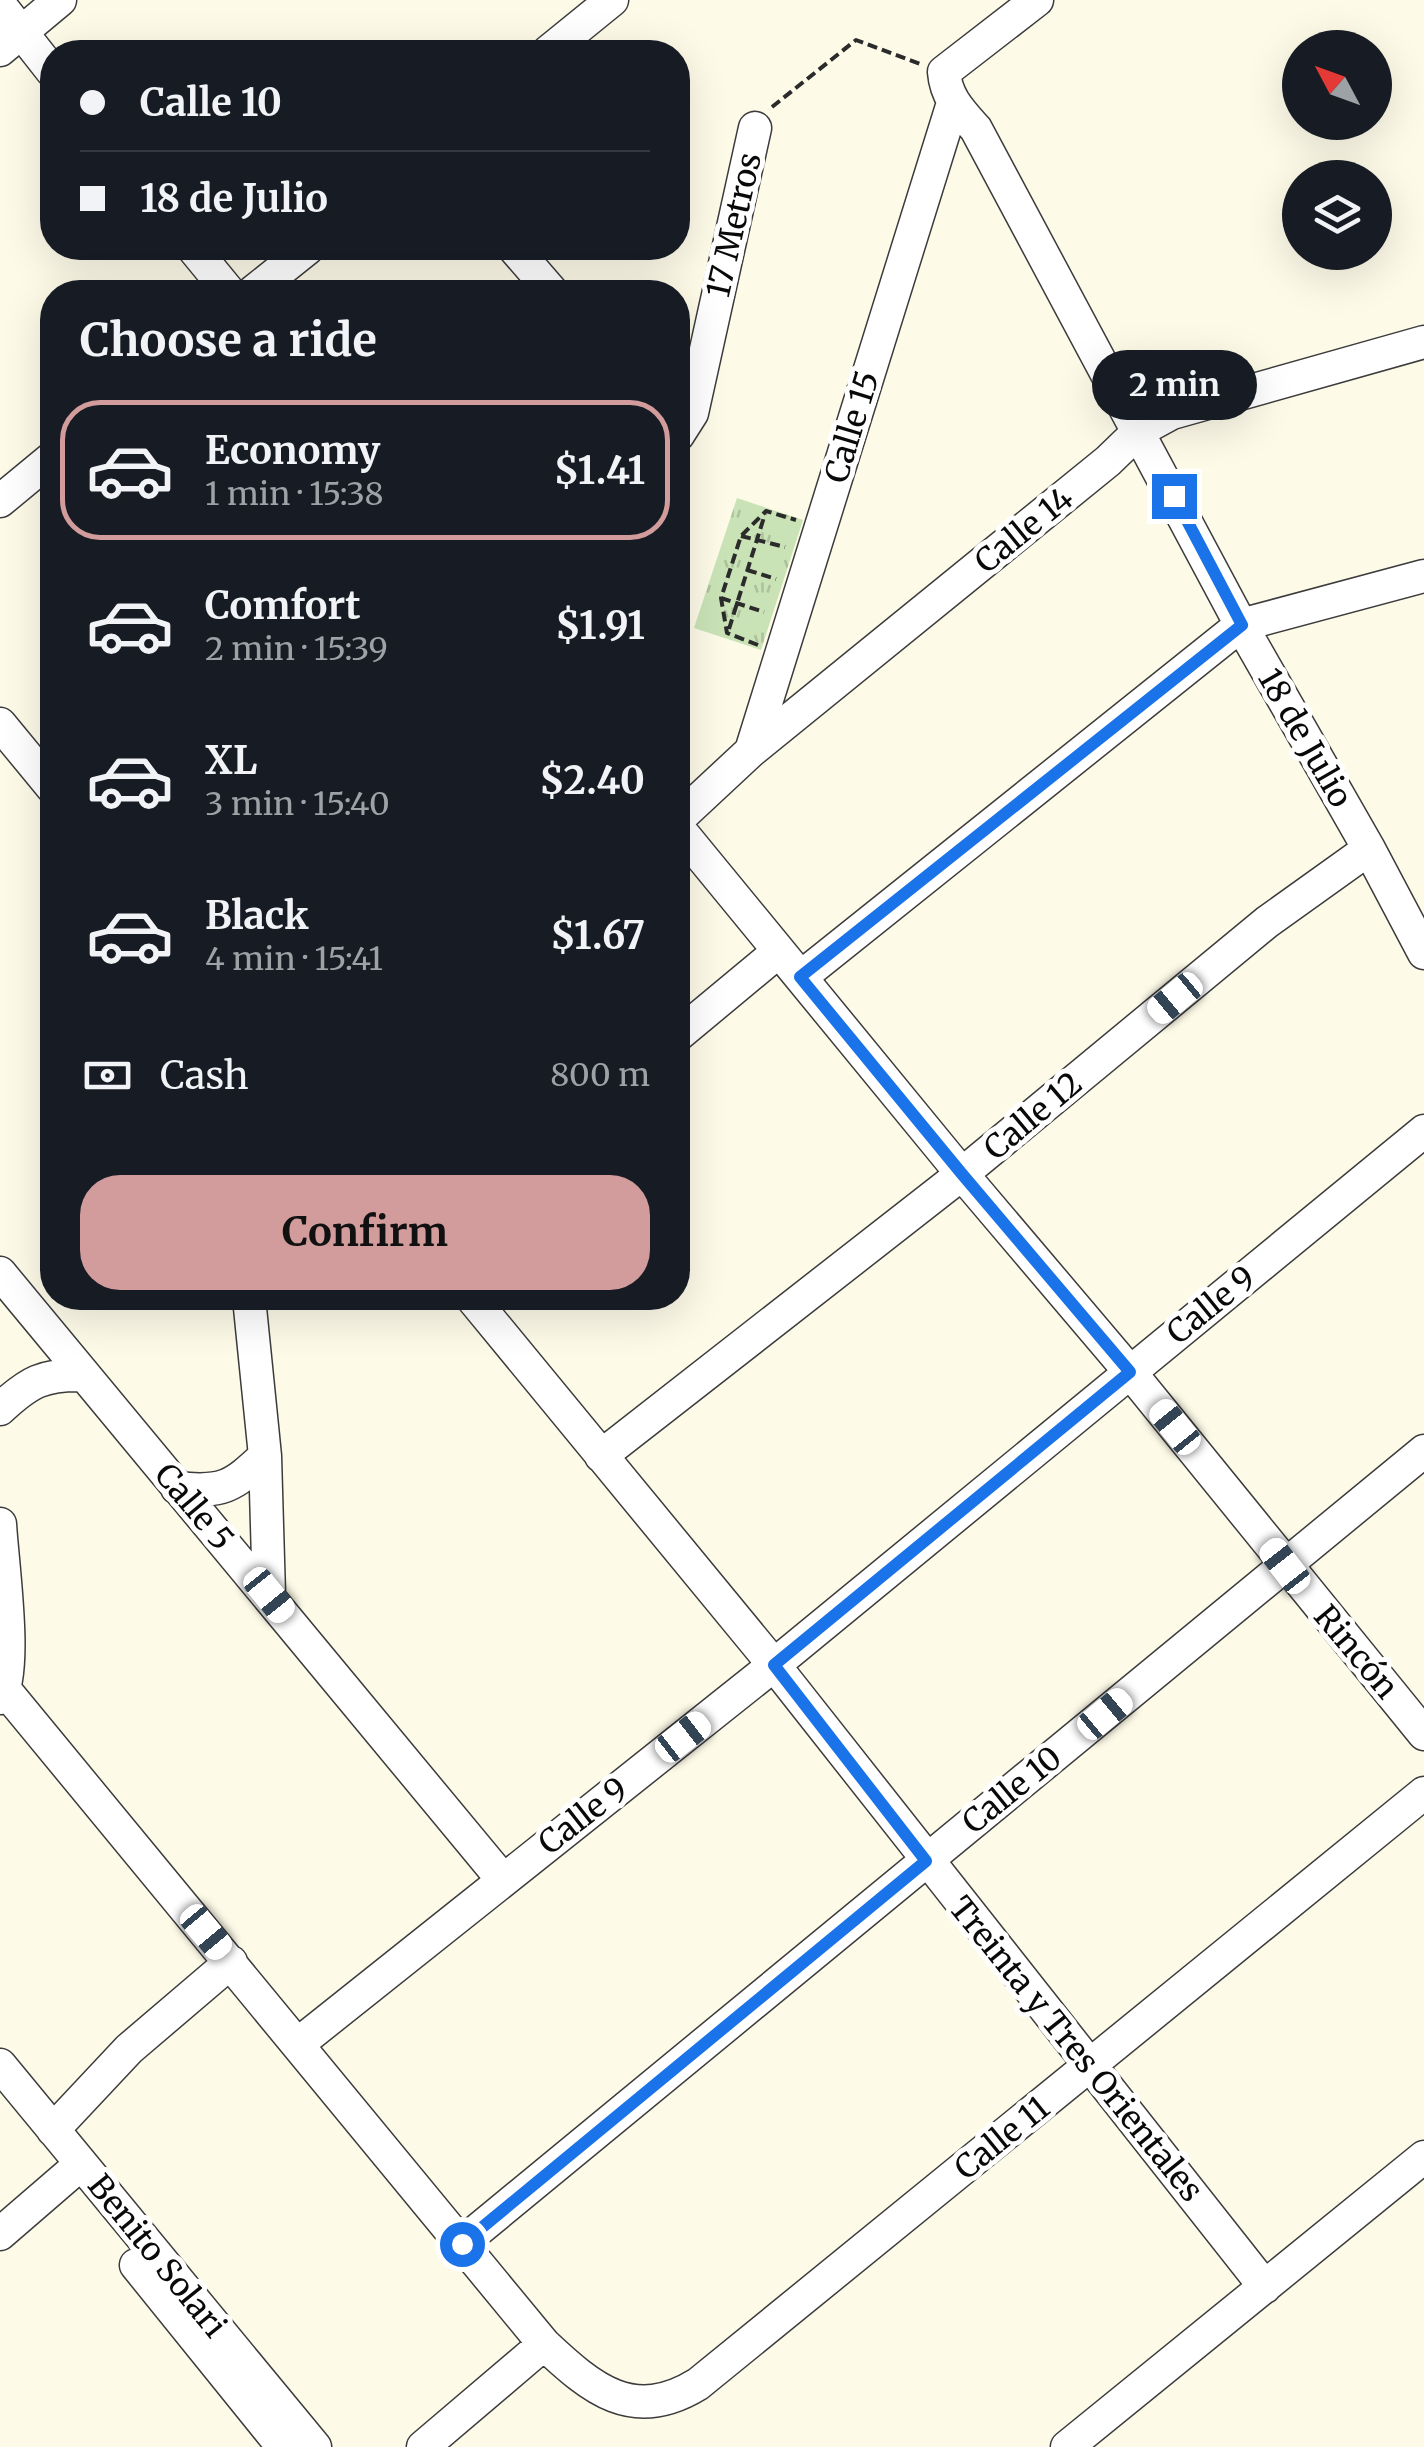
<!DOCTYPE html>
<html lang="en">
<head>
<meta charset="utf-8">
<style>
	body { margin:0; font-family:Merriweather,serif; background:#20242c; color:#f1f3f6; height:100vh; display:flex; flex-direction:column; font-size:38px; white-space:nowrap }
	* { box-sizing:border-box; margin:0 }
	p { font-size:32px; color:#9ea1a6 }
	.icon { flex:none; width:55px; height:55px; fill:none; stroke:currentColor; stroke-width:2; stroke-linecap:round; stroke-linejoin:round }
	.map { position:relative; flex:1; overflow:hidden }
	.details { position:absolute; left:40px; top:280px; width:650px; height:1030px; display:flex; flex-direction:column; background:#171b24; border-radius:40px; box-shadow:0 10px 40px #0002 }
	.details>* { flex:none }
	.hud { position:absolute; left:40px; top:40px; width:650px; height:220px; border-radius:40px; box-shadow:0 10px 40px #0002; display:grid; align-content:center; height:220px; padding:0 40px; background:#171b24 }
	.needle { width:65px; rotate:311deg }
	.buttons { position:absolute; left:1282px; top:30px; display:grid; gap:20px }
	.buttons a { display:grid; place-items:center; width:110px; height:110px; border-radius:50%; background:#171b24; box-shadow:0 10px 40px #0002; font-size:50px }
	.end { position:absolute; width:45px; height:45px; margin:-22px; border:12px solid #1a73e8; background:#fff; box-shadow:0 0 0 5px #fff }
	.from { border-radius:50% }
	.bubble { position:absolute; height:70px; border-radius:35px; background:#171b24; box-shadow:0 10px 40px #0002; font-size:32px; font-weight:700; line-height:70px; text-align:center }
	.car { position:absolute; width:30px; height:60px; margin:-30px -15px; border-radius:12px; box-shadow:0 0 8px 2px #0007; background:linear-gradient(#fff 24%,#345 0 40%,#fff 0 76%,#345 0 86%,#fff 0) }
	.hud b { display:flex; align-items:center; gap:35px; height:95px; font-size:38px }
	.hud b+b { border-top:2px solid #363941 }
	.hud i { width:25px; height:25px; background:#f1f3f6 }
	ul { padding:0; list-style:none }
	li { display:flex; align-items:center; gap:30px; height:140px; margin:0 20px 15px; padding:0 20px; border:5px solid transparent; border-radius:40px }
	li div { flex:1 }
	li b { display:block; font-size:38px }
	li em { font-style:normal; font-weight:700 }
	li.selected { border-color:#d29c9c }
	li>.icon { width:90px; height:90px; stroke-width:1.5 }
	h2 { padding:0 40px; font-size:45px; line-height:120px }
	.pay { display:flex; align-items:center; gap:25px; height:110px; padding:0 40px; font-size:38px }
	.pay p { margin-inline-start:auto }
	.primary-button { display:flex; gap:20px; margin-top:auto; padding:20px 40px }
	.primary-button a { flex:1; height:115px; border-radius:40px; background:#d29c9c; color:#111; font-size:40px; font-weight:700; line-height:115px; text-align:center }
	.map>svg:first-child { display:block }
	.park { fill:url(#park-tufts) }
	.lines { fill:none; stroke-linecap:round; stroke-linejoin:round }
	.minor-casing { stroke:#3c3c3c; stroke-width:35 }
	.path { stroke:#2b2b2b; stroke-width:4; stroke-dasharray:10 5; stroke-linecap:butt }
	.minor { stroke:#fff; stroke-width:32 }
	.route { stroke:#1a73e8; stroke-width:12 }
	.labels { text-anchor:middle; dominant-baseline:central; stroke-width:10; stroke-linejoin:round; paint-order:stroke }
	.street-label { font-size:32px; fill:#090909; stroke:#fff }
</style>
</head>
<body>
<div class="map">
<svg width="1424" height="2447" viewBox="0 0 1424 2447">
	<defs>
		<pattern id="park-tufts" width="24" height="20" patternUnits="userSpaceOnUse" patternTransform="scale(2.5)"><rect width="24" height="20" fill="#cae3b6"/><path d="M3 7l-1-3M5 7V3M7 7l1-3M15 17l-1-3M17 17v-4M19 17l1-3" fill="none" stroke="#acc19b"/></pattern>
	</defs>
	<rect width="100%" height="100%" fill="#fdfae8"/>
	<path class="park" d="M737,498l66,22 -42,130 -67,-22z"/>
	<g class="lines">
		<g class="minor-casing">
			<path id="minor" d="M1037,0l-93,72c2,25 16,39 32,57l265,496 128,224 55,104
				M0,5l52,66
				M0,50l60,-50
				M548,52l64,-52
				M193,248l36,44
				M514,248l38,44
				M253,292l55,-44
				M678,435l14,-22 63,-285
				M0,501l52,-43
				M0,724l52,63
				M751,751l202,-648
				M678,819l73,-68 357,-290 31,-30 33,-18 252,-71
				M678,828l284,346 168,198 294,362
				M801,977l440,-352 183,-49
				M678,1035l101,-84
				M0,1273l503,607
				M249,1298l16,158 4,139
				M472,1298l302,367 491,622
				M0,1409c29,-27 43,-35 84,-34
				M601,1456l361,-282 305,-252 102,-73
				M177,1488c46,5 55,-1 88,-32
				M0,1524c2,37 18,147 0,174
				M0,1684l544,660c48,45 89,80 154,40l726,-591
				M298,2044l476,-379 650,-534
				M0,2065l315,382
				M53,2130l76,-81 102,-87
				M0,2234l81,-70
				M462,2243l962,-792
				M136,2265l147,182
				M423,2447l121,-103
				M1067,2447l357,-290"/>
		</g>
		<path class="path" d="M772,107l84,-67 64,24
			M741,536l44,11
			M747,570l29,9
			M721,598l43,14
			M729,629l36,-115
			M758,645l-31,-12 -6,-35 20,-62 25,-25 30,9"/>
		<use href="#minor" class="minor"/>
	</g>
	<g class="lines">
		<path class="route" d="M462,2244l464,-383 -152,-196 356,-293 -168,-198 -162,-197 442,-352 -68,-129"/>
	</g>
	<g class="labels">
		<g class="street-label">
			<text transform="translate(734 225) rotate(-77)">17 Metros</text>
			<text transform="translate(852 427) rotate(-73)">Calle 15</text>
			<text transform="translate(1024 530) rotate(-39)">Calle 14</text>
			<text transform="translate(1305 738) rotate(60)">18 de Julio</text>
			<text transform="translate(1033 1116) rotate(-40)">Calle 12</text>
			<text transform="translate(1211 1305) rotate(-39)">Calle 9</text>
			<text transform="translate(194 1507) rotate(50)">Calle 5</text>
			<text transform="translate(1356 1652) rotate(50)">Rincón</text>
			<text transform="translate(1012 1790) rotate(-39)">Calle 10</text>
			<text transform="translate(583 1816) rotate(-38)">Calle 9</text>
			<text transform="translate(1076 2049) rotate(51)">Treinta y Tres Orientales</text>
			<text transform="translate(1002 2138) rotate(-39)">Calle 11</text>
			<text transform="translate(157 2256) rotate(51)">Benito Solari</text>
		</g>
	</g>
</svg>
<div class="buttons">
<a><svg class="needle" viewBox="-14 -14 28 28"><path d="M0-13l5 13h-10z" fill="#e53935"/><path d="M0 13l5-13h-10z" fill="#9ea1a6"/></svg></a>
<a><svg class="icon" aria-label="layers" viewBox="0 0 24 24"><path d="M12 4l9 5-9 5-9-5zM3 14l9 5 9-5"/></svg></a>
</div>
<i class="end from" style="left:462px;top:2244px"></i>
<i class="end" style="left:1174px;top:496px"></i>
<div class="bubble" style="left:1092px;top:350px;width:165px">2 min</div>
<i class="car" style="left:1175px;top:998px;rotate:230deg"></i>
<i class="car" style="left:1175px;top:1427px;rotate:321deg"></i>
<i class="car" style="left:1285px;top:1566px;rotate:322deg"></i>
<i class="car" style="left:269px;top:1595px;rotate:141deg"></i>
<i class="car" style="left:1105px;top:1714px;rotate:50deg"></i>
<i class="car" style="left:683px;top:1737px;rotate:52deg"></i>
<i class="car" style="left:206px;top:1932px;rotate:140deg"></i>
<div class="hud">
<b><i class="from"></i>Calle 10</b>
<b><i></i>18 de Julio</b>
</div>
<section class="details">
<h2>Choose a ride</h2>
<ul>
<li class="selected"><svg class="icon" aria-label="car" viewBox="0 0 24 24"><path d="M5 17H2v-5l4-1 3-4h7l3 4 3 1v5h-3M9 17h6M6 11h13"/><circle cx="7" cy="17" r="2"/><circle cx="17" cy="17" r="2"/></svg><div><b>Economy</b><p>1 min · 15:38</p></div><em>$1.41</em></li>
<li><svg class="icon" aria-label="car" viewBox="0 0 24 24"><path d="M5 17H2v-5l4-1 3-4h7l3 4 3 1v5h-3M9 17h6M6 11h13"/><circle cx="7" cy="17" r="2"/><circle cx="17" cy="17" r="2"/></svg><div><b>Comfort</b><p>2 min · 15:39</p></div><em>$1.91</em></li>
<li><svg class="icon" aria-label="car" viewBox="0 0 24 24"><path d="M5 17H2v-5l4-1 3-4h7l3 4 3 1v5h-3M9 17h6M6 11h13"/><circle cx="7" cy="17" r="2"/><circle cx="17" cy="17" r="2"/></svg><div><b>XL</b><p>3 min · 15:40</p></div><em>$2.40</em></li>
<li><svg class="icon" aria-label="car" viewBox="0 0 24 24"><path d="M5 17H2v-5l4-1 3-4h7l3 4 3 1v5h-3M9 17h6M6 11h13"/><circle cx="7" cy="17" r="2"/><circle cx="17" cy="17" r="2"/></svg><div><b>Black</b><p>4 min · 15:41</p></div><em>$1.67</em></li>
</ul>
<div class="pay"><svg class="icon" aria-label="cash" viewBox="0 0 24 24"><path d="M3 7h18v10H3z"/><circle cx="12" cy="12" r="2"/></svg>Cash<p>800 m</p></div>
<div class="primary-button"><a>Confirm</a></div>
</section>
</div>
</body>
</html>
